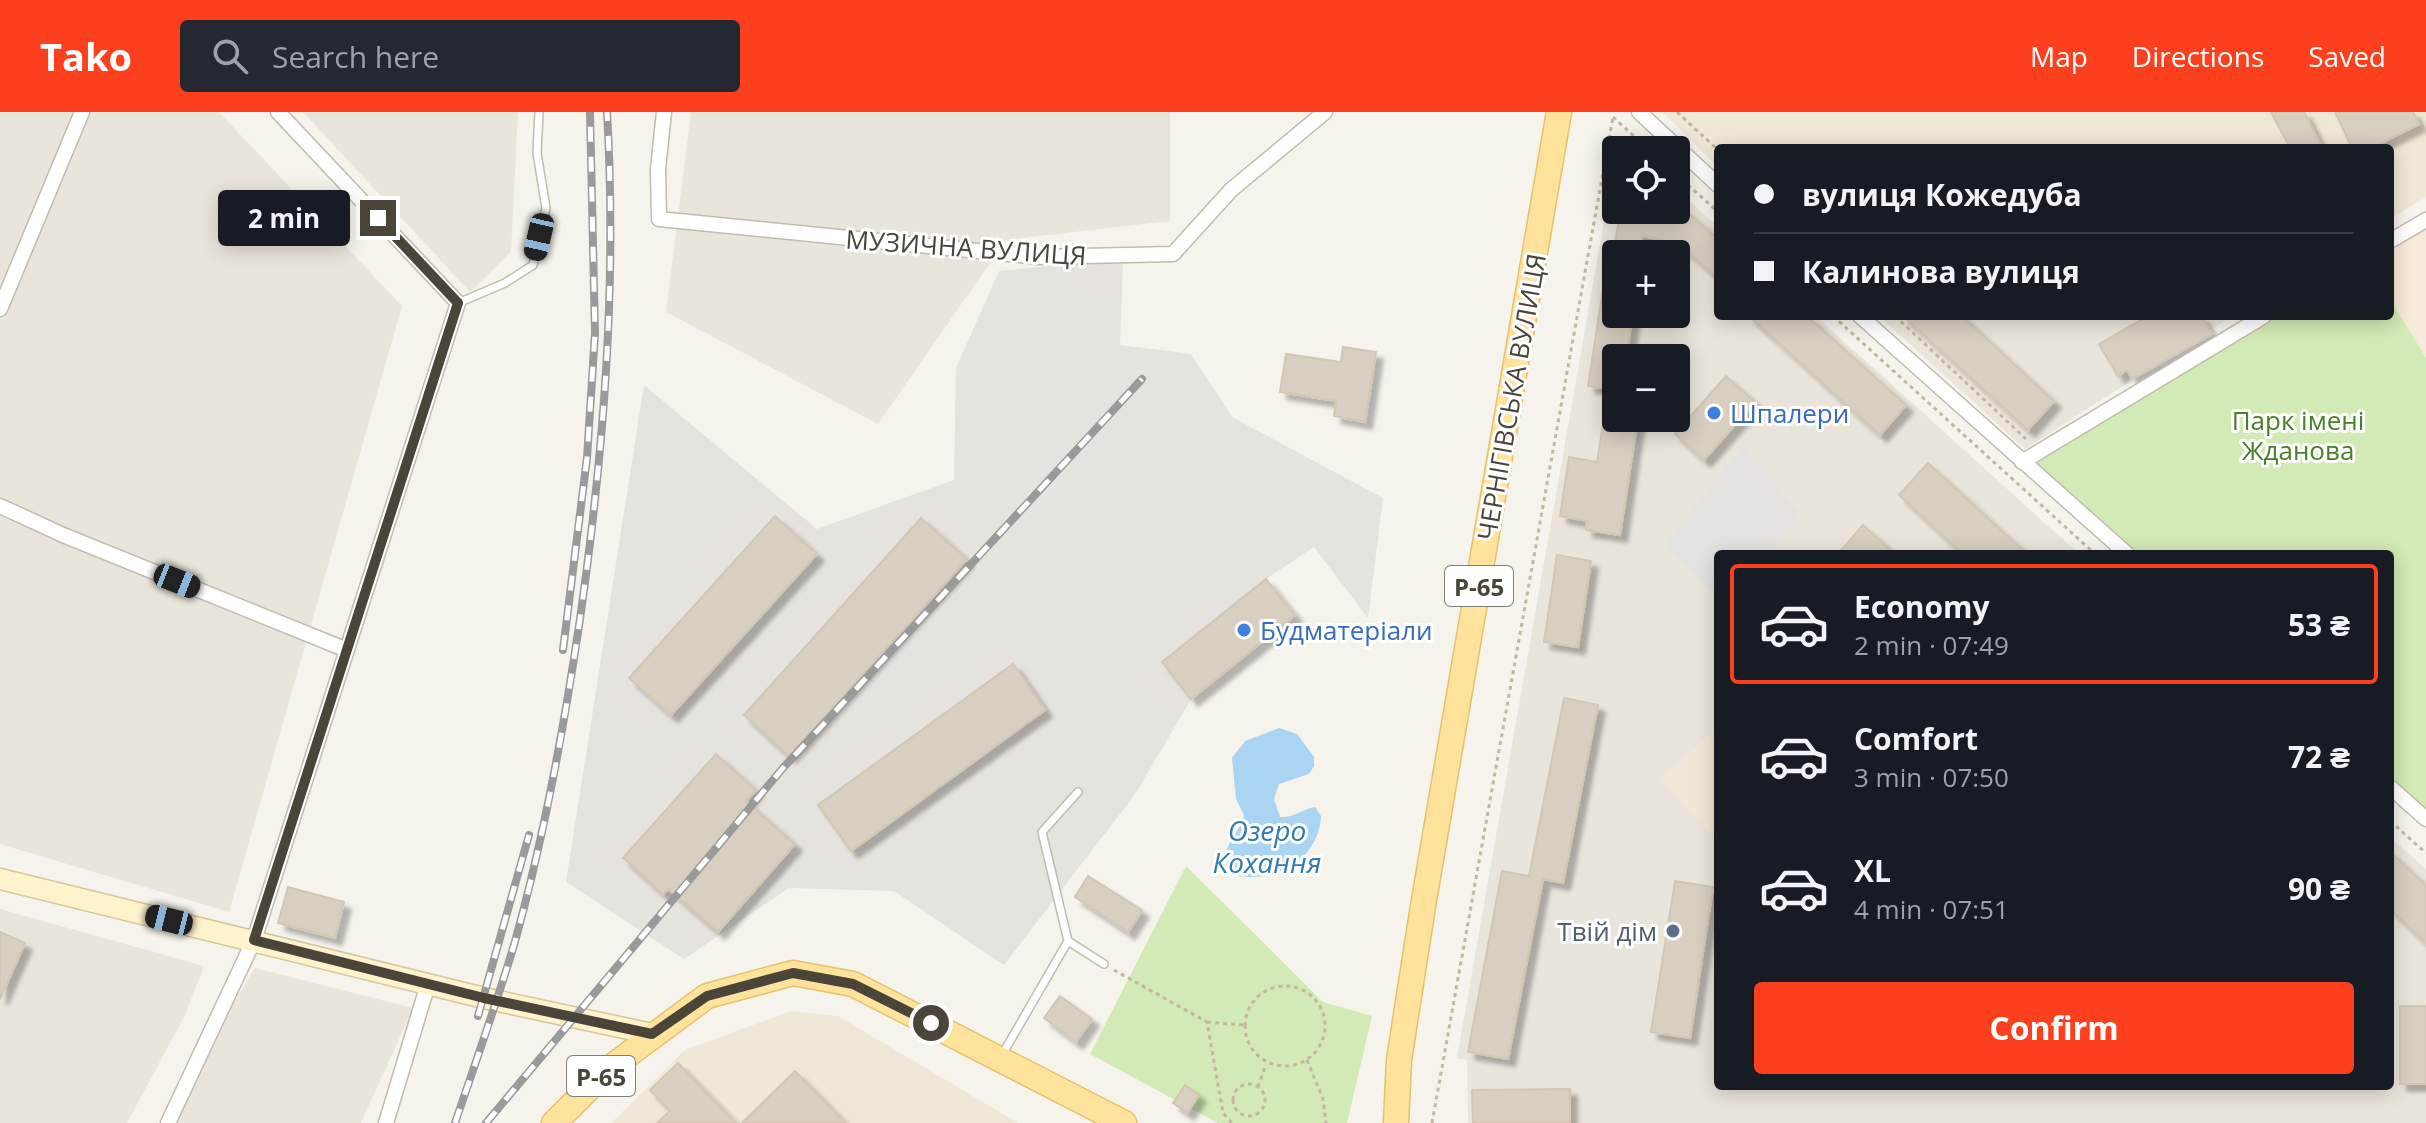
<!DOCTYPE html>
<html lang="en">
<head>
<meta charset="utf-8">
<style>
	body { margin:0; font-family:"Open Sans",sans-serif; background:#242831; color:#f1f3f6; height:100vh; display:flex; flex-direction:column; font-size:30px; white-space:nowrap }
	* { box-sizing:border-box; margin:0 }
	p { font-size:26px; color:#9ea1a6 }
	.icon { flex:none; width:44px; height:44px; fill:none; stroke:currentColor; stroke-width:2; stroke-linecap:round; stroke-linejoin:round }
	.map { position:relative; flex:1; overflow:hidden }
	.panel { position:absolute; left:1714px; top:438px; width:680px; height:540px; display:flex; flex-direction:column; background:#171b24; border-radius:8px; box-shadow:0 4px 20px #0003 }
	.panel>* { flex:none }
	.hud { position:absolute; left:1714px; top:32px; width:680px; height:176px; border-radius:8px; box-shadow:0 4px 20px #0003; display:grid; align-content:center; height:176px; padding:0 40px; background:#171b24 }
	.controls { position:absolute; left:1602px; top:24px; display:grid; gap:16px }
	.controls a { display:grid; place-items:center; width:88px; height:88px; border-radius:8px; background:#171b24; box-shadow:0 4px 20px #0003; font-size:40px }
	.end { position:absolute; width:36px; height:36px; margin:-18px; border:10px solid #4b4439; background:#fff; box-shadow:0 0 0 4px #fff }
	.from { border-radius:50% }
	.bubble { position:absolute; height:56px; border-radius:8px; background:#171b24; box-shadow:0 4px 20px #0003; font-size:26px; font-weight:700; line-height:56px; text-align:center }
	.car { position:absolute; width:24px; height:48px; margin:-24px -12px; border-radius:10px; box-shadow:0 0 6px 2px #0007; background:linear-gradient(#222 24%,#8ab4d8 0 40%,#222 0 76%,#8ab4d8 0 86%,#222 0) }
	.hud b { display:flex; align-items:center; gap:28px; height:76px; font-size:30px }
	.hud b+b { border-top:2px solid #363941 }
	.hud i { width:20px; height:20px; background:#f1f3f6 }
	ul { padding:14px 0 0; list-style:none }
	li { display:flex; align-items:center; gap:24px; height:120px; margin:0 16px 12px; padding:0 24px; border:4px solid transparent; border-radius:8px }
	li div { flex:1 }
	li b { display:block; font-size:30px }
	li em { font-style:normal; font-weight:700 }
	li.current { border-color:#fc3f1d }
	li>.icon { width:72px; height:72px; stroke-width:1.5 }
	.primary-button { display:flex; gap:16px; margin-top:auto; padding:16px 40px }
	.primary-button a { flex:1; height:92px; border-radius:8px; background:#fc3f1d; color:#fff; font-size:32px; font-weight:700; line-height:92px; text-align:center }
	header { display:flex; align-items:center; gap:48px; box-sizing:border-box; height:112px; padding:0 40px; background:#fc3f1d; color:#fff }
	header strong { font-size:38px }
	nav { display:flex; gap:44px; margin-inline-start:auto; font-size:28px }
	.search { width:560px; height:72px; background:#242831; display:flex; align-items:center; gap:20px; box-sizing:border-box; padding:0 28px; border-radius:8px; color:#9ea1a6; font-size:30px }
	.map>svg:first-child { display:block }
	.residential { fill:#eae5da; fill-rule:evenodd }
	.commercial { fill:#f7ead8 }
	.industrial { fill:#e6e2dd }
	.education { fill:#efe8d6 }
	.green { fill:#d2eab5 }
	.parking { fill:#e5e3e0 }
	.water { fill:#a9d4f2 }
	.building { fill:#d8cfc1; stroke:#d3c7b4; stroke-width:2; filter:url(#shadow) }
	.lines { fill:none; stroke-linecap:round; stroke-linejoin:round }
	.service-casing { stroke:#c2bbae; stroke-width:10 }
	.minor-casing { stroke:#c2bbae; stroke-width:17 }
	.secondary-casing { stroke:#d6c79b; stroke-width:23 }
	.primary-casing { stroke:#e6c16a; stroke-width:27 }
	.path { stroke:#c4b79f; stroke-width:3; stroke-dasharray:4 4; stroke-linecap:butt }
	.service { stroke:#fff; stroke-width:7 }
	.minor { stroke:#fff; stroke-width:14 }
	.secondary { stroke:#fff3cd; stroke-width:20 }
	.primary { stroke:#ffe39c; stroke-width:24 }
	.rail-casing { stroke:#9a9a9a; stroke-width:8 }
	.rail { stroke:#fff; stroke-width:5; stroke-dasharray:15; stroke-linecap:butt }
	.route { stroke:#4b4439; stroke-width:10 }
	.shop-dot { fill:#3f7fe0; stroke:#fff; stroke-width:3 }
	.service-dot { fill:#5c6f8a; stroke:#fff; stroke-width:3 }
	.labels { text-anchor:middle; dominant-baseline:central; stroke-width:6; stroke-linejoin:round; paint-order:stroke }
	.shield { fill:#fff; stroke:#817c74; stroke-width:2 }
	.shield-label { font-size:24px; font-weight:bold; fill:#4b4439 }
	.street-label { font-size:26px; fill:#4b4439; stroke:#fff }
	.shop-label { font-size:26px; fill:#366cbe; stroke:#fff; text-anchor:start }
	.park-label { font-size:26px; fill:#4a7f2a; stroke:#fff }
	.service-label { font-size:26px; fill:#4e5e75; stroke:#fff; text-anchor:end }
	.water-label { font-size:28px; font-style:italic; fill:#2e7ab2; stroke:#fff }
</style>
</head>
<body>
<header>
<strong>Tako</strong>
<div class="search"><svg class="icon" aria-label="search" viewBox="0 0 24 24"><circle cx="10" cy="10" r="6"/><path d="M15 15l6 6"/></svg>Search here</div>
<nav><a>Map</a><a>Directions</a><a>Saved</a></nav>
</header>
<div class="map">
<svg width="2426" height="1011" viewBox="0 0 2426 1011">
	<defs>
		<filter id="shadow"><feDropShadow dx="7" dy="7" stdDeviation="2" flood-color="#0004"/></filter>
	</defs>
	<rect width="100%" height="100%" fill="#f6f3ec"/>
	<path class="residential" d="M0,0h219l183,194 -173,606 -229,-68z
		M303,0h215l-7,140 -41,40z
		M691,0h479v109l-164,19 -128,184 -212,-112z
		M1616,41v57h60v-21l42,38v89h98l263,238h-361v532h672v-249l36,32v254h-958l-1,-63 -10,-2zM1616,142h60v60h-60zM1616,246h60v60h-60z
		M1879,204h353l-207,133z
		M0,797l204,57 -19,49 -58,108h-127z
		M255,856l158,40 -52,115h-199z"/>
	<path class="commercial" d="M2426,108v138l-36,-59v-58z"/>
	<path class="industrial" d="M1123,147l-3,86 71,9 41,63 151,81 -15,120 -54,-71 -48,32 -104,83 29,37 -55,94 -132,172 -110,-74 -105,-3 -105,71 -118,-77 78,-497 173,144 137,-49 2,-112 43,-97z"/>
	<path class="education" d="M1662,0h764v85l-36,22v-71h-544l-7,-5 -7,5h-114v19z
		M1718,615v114l-58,-62z
		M791,899l47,5 180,107h-407l74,-73z"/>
	<path class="green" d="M2390,187l36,59v462l-36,-32v-234h-264l-104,-92 242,-146h126z
		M1186,754l137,136 49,14 -25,107h-129l-128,-69z"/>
	<path class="parking" d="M1743,335l57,67 -37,40h-45v44l-53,-55z"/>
	<path class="water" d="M1279,616l18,6 17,23v9l-5,8 -30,10 -5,15 6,18c14,1 22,-8 35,-10l6,9c-2,45 -50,70 -90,58 -14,-28 6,-34 13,-59l-8,-16 -4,-41 13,-17z"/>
	<path class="building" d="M2271,0h33l18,36h-32z
		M2335,0h78l6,12 -48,24h-19z
		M1621,98h64l33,29v39l-41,-35 -35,-7 -2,12 -9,-2 -1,4 -16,-3z
		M1608,144l8,1v57h17l-7,44h-10v32l-28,-4z
		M1749,204h58l99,89 -26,30z
		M1903,204h59l92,85 -26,29z
		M2148,204h53l11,18 -80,45 -5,-9 -9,6 -19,-32z
		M1343,235l33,5 -11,70 -31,-6 2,-15 -56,-9 6,-38 55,8z
		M1726,264l29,26 -51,58 -29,-26z
		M1604,306h34l-18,117 -34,-5 1,-9 -27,-5 9,-59 28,5z
		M1928,351l99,91h-64l-64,-59z
		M775,404l42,38 -146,161 -42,-37z
		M921,406l46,41 -178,197 -45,-41z
		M1863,413l32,29h-57z
		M1557,443l34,6 -13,86 -34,-5z
		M1266,467l29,36 -104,84 -29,-37z
		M1013,552l32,46 -194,141 -33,-46z
		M1564,586l34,7 -35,178 -20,-4 -35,180 -40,-7 34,-181 27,5z
		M716,642l40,36 -10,11 49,43 -77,88 -50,-43 -5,5 -40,-36z
		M2390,740l36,33v58l-36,-34z
		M1088,764l54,34 -14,22 -53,-35z
		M1675,769l38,6 -23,151 -39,-6z
		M288,775l56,15 -9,36 -57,-15z
		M0,820l25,11 -25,56z
		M1060,884l32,23 -16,23 -32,-24z
		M2400,894h26v78h-26z
		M678,951l58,60h-79l13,-12 -20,-21z
		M795,959l51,52h-104z
		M1185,973l14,10 -12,18 -14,-10z
		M1570,977v34h-97l-1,-33z"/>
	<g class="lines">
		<g class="service-casing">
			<path id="service" d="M458,191l47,-20 28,-18 13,-57 -9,-55 2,-41
				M1068,829l-26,-109 36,-40
				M1002,943l66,-114 36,23"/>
		</g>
		<g class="minor-casing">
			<path id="minor" d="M664,0l-6,57 1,50 379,38 135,-3 58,-64 94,-78
				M1639,0l79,73
				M2390,129l36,-21
				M0,197l82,-197
				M1860,204l267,238
				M2022,350l242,-146
				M0,394l63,29 284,115
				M2390,675l36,32
				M168,1011l86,-183 204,-637 -180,-191
				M386,1011l42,-139"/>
		</g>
		<g class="secondary-casing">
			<path id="secondary" d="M0,767l484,119 168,36"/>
		</g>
		<g class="primary-casing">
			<path id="primary" d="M554,1011l52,-52 101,-75 86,-23 60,11 271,139
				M1396,1011l3,-63 25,-160 135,-788"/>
		</g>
		<path class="path" d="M1677,0l41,38
			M1613,5l36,33
			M1676,62l42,38
			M1833,204l262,238
			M1895,204l131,123
			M2390,709l36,32
			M1114,858l93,52 16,91 9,10
			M1245 914a40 40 0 1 1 80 0a40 40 0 1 1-80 0Z
			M1207,910l36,3
			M1307,948l16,39 3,24
			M1233 988a16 16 0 1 1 32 0a16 16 0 1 1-32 0Z
			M1258,975l8,-23
			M1432,1011l181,-1006"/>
		<use href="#service" class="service"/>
		<use href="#minor" class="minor"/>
		<use href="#secondary" class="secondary"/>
		<use href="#primary" class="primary"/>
		<g class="rail-casing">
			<path id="rail" d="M563,538l24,-192 8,-125 -5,-221
				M478,904l51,-181
				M455,1011c20,-59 41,-118 59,-178 30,-107 50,-217 66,-326 24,-169 37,-336 27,-507
				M486,1011l297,-355 359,-389"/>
		</g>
		<use href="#rail" class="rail"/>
	</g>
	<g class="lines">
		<path class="route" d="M378,106l80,85 -204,637 230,58 168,36 55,-38 86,-23 60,11 78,39"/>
	</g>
	<g class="shop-dot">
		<circle cx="1714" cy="301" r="8"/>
		<circle cx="1244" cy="518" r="8"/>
	</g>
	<circle class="service-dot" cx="1673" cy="819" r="8"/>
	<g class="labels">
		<g class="shield">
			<rect x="1445" y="454" width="68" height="40" rx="6"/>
			<rect x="567" y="944" width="68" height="40" rx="6"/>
		</g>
		<g class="shield-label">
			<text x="1479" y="474">Р-65</text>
			<text x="601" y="964">Р-65</text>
		</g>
		<g class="street-label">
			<text transform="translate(966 135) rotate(4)">МУЗИЧНА ВУЛИЦЯ</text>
			<text transform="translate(1511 285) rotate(-80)">ЧЕРНІГІВСЬКА ВУЛИЦЯ</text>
		</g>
		<g class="shop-label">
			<text x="1730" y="301">Шпалери</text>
			<text x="1260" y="518">Будматеріали</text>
		</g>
		<g class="park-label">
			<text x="2298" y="308">Парк імені<tspan x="2298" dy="30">Жданова</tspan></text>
		</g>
		<g class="service-label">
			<text x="1657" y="819">Твій дім</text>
		</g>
		<g class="water-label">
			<text x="1267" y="718">Озеро<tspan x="1267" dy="32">Кохання</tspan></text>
		</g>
	</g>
</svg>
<div class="controls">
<a><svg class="icon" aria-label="locate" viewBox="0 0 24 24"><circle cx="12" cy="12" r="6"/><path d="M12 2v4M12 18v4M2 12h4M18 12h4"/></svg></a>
<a>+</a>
<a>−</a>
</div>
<i class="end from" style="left:931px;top:911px"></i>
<i class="end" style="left:378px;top:106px"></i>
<div class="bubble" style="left:218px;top:78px;width:132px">2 min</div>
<i class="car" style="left:539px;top:125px;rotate:193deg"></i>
<i class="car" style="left:177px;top:469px;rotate:112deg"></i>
<i class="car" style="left:169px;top:808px;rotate:284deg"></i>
<div class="hud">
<b><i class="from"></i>вулиця Кожедуба</b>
<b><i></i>Калинова вулиця</b>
</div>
<section class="panel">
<ul>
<li class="current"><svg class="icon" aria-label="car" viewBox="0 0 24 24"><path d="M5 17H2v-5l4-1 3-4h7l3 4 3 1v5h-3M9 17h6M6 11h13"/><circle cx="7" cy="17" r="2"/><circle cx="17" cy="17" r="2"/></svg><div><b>Economy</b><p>2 min · 07:49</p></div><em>53 ₴</em></li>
<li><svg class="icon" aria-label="car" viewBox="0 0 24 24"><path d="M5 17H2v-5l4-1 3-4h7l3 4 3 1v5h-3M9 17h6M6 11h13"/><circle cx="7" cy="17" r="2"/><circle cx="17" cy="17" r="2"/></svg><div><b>Comfort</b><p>3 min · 07:50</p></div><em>72 ₴</em></li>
<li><svg class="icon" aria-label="car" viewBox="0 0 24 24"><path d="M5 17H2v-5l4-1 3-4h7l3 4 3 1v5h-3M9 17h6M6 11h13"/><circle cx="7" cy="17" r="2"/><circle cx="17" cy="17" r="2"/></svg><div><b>XL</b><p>4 min · 07:51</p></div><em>90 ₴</em></li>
</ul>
<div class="primary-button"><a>Confirm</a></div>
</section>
</div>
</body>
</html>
